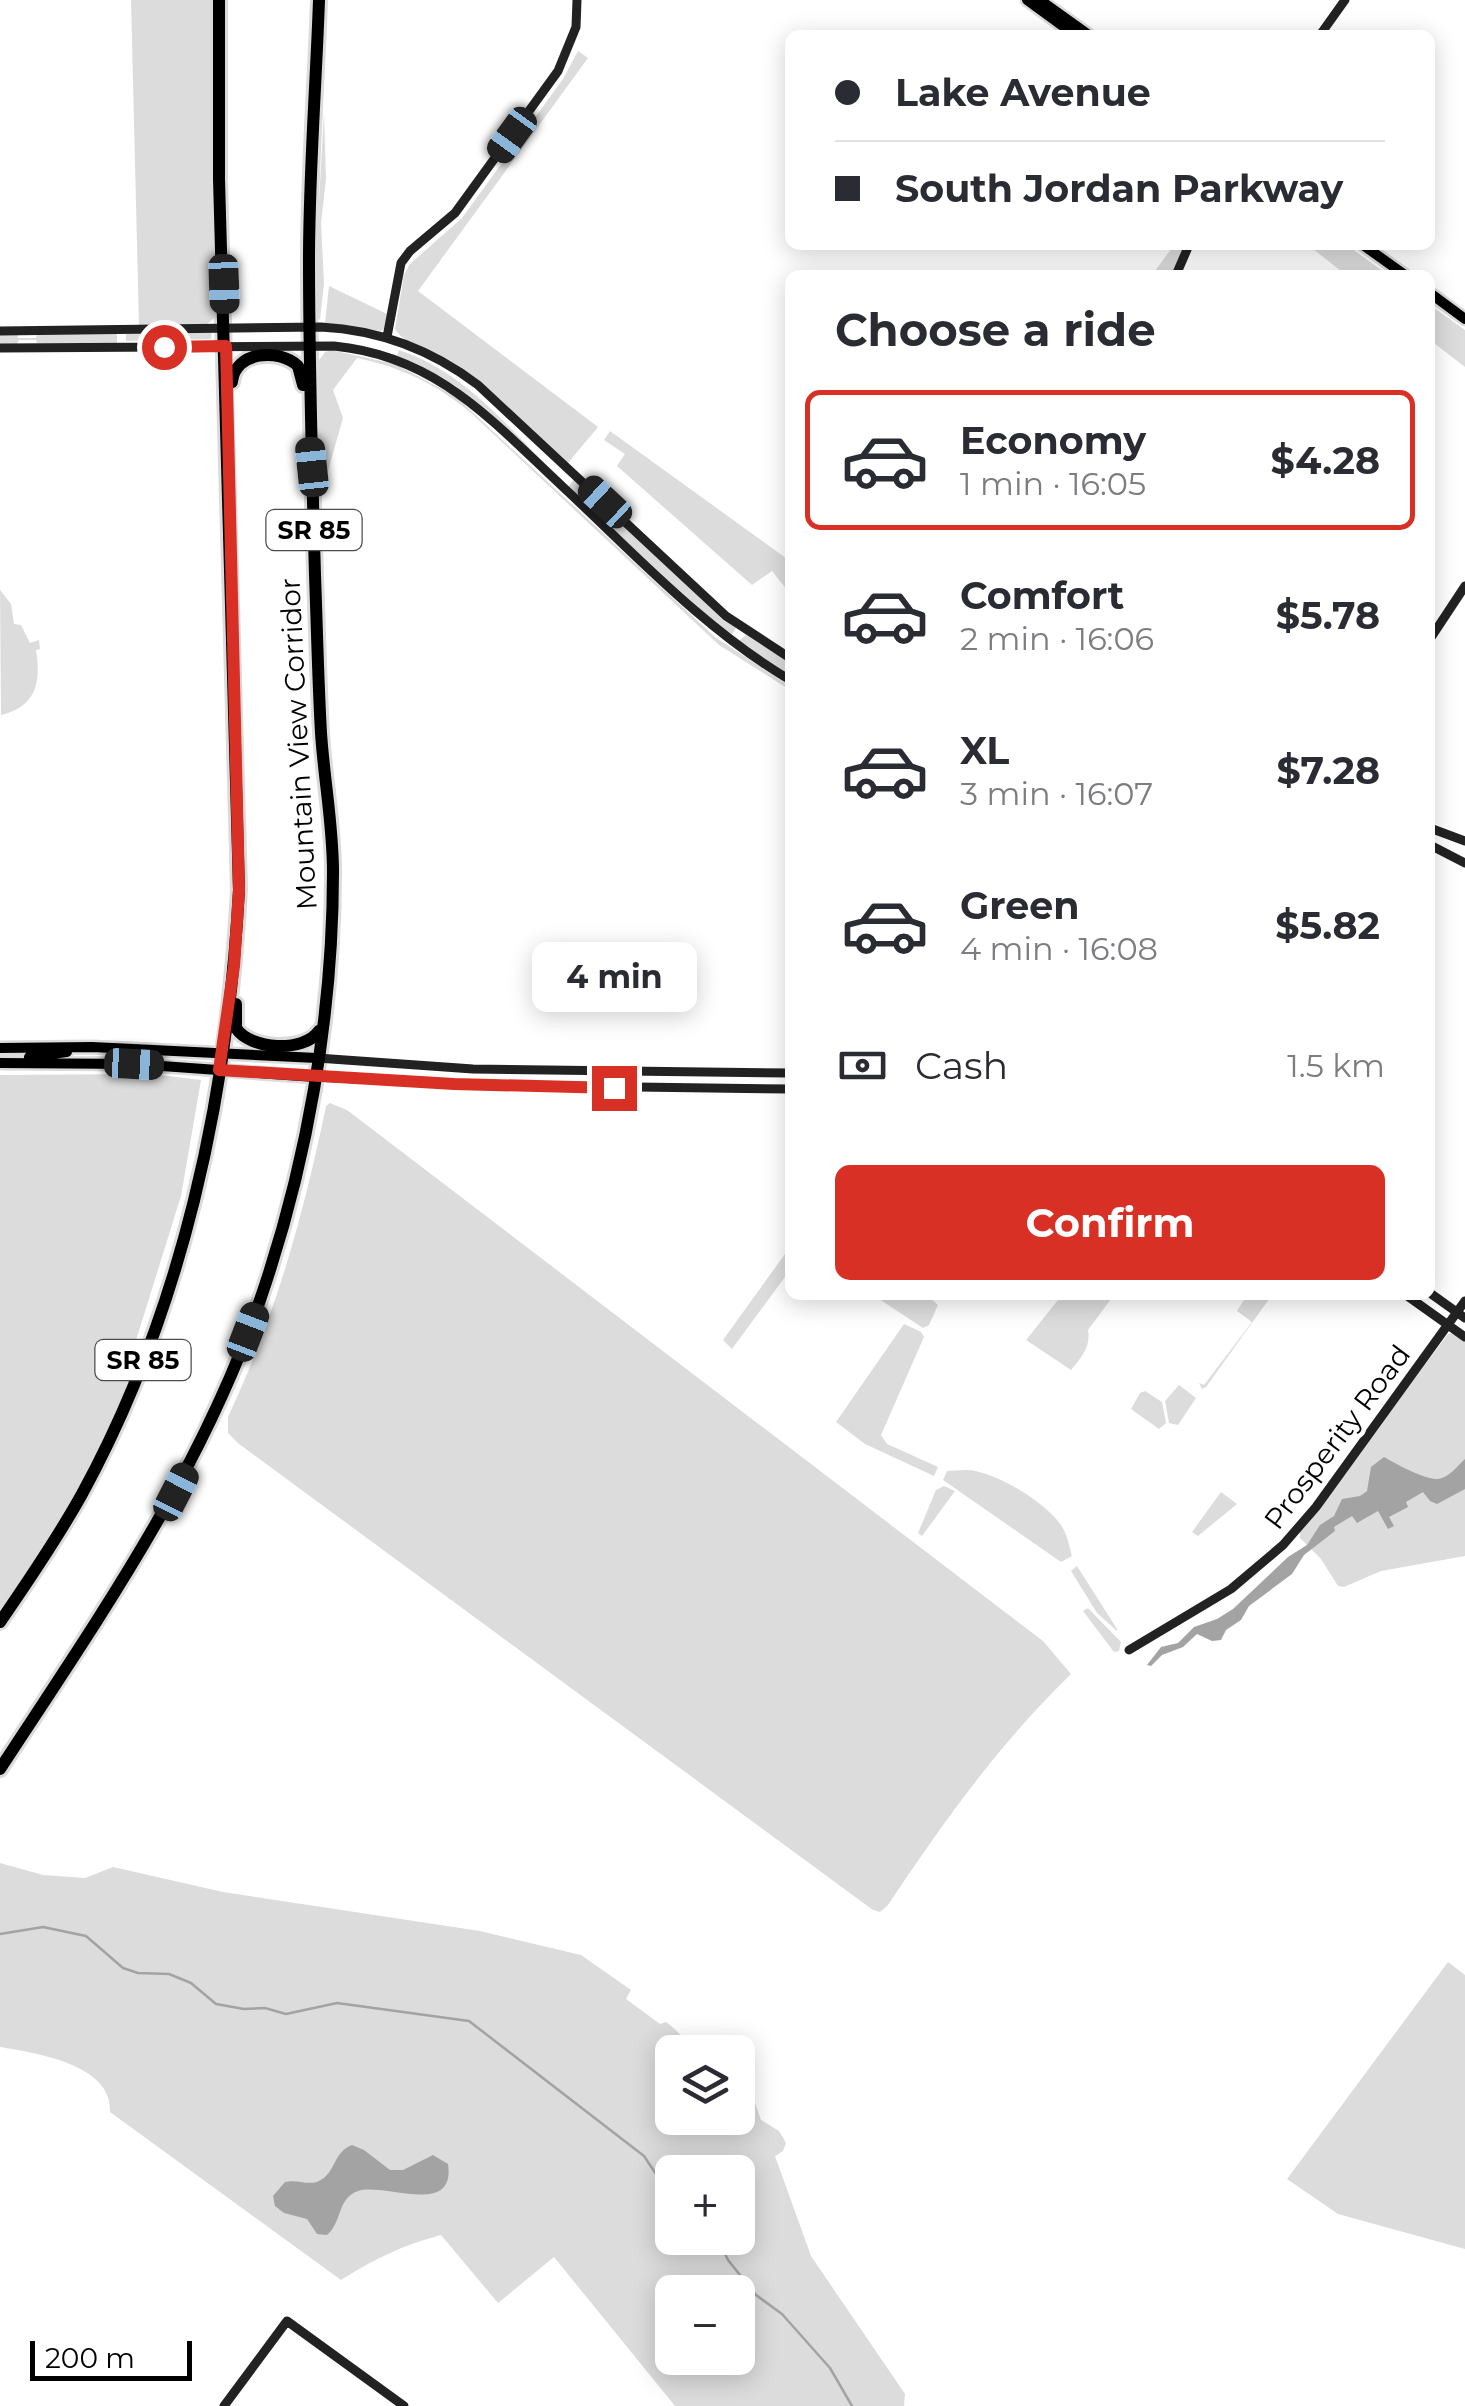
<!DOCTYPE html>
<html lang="en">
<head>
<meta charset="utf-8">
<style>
	body { margin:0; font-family:Montserrat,sans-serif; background:#f2f2f3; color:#2b2b33; height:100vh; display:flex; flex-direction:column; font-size:38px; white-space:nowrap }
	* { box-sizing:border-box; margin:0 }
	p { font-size:32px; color:#7c7c81 }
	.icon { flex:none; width:55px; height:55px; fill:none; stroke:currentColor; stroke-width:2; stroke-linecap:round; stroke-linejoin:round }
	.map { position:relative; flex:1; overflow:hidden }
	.side { position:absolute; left:785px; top:270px; width:650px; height:1030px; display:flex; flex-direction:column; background:#fff; border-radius:15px; box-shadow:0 5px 25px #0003 }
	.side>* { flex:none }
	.banner { position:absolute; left:785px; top:30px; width:650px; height:220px; border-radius:15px; box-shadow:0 5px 25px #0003; display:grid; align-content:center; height:220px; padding:0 50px; background:#fff }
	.fabs { position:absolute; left:655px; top:2035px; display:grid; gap:20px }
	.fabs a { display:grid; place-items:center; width:100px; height:100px; border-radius:15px; background:#fff; box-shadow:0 5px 25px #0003; font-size:50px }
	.scale { position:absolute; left:30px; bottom:25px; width:162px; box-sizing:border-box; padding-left:10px; border:5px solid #000; border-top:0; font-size:28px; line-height:35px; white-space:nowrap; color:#000; -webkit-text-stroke:8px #fff; paint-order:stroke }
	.end { position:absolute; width:45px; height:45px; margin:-22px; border:12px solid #d93025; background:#fff; box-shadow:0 0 0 5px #fff }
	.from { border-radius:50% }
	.bubble { position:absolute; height:70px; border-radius:15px; background:#fff; box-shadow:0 5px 25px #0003; font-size:32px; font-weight:700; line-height:70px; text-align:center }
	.car { position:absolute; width:30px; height:60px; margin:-30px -15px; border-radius:12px; box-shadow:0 0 8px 2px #0007; background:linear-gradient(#222 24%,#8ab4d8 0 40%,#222 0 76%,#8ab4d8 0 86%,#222 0) }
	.banner b { display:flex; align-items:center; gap:35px; height:95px; font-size:38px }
	.banner b+b { border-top:2px solid #e1e1e2 }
	.banner i { width:25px; height:25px; background:#2b2b33 }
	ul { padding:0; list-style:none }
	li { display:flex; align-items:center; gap:30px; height:140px; margin:0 20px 15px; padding:0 30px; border:5px solid transparent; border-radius:15px }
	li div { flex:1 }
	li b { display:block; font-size:38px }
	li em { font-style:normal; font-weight:700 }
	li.on { border-color:#d93025 }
	li>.icon { width:90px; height:90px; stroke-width:1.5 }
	h2 { padding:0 50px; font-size:45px; line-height:120px }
	.pay { display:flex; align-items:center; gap:25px; height:110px; padding:0 50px; font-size:38px }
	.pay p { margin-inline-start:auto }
	.cta { display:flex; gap:20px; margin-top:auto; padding:20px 50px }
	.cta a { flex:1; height:115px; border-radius:15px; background:#d93025; color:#fff; font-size:40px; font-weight:700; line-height:115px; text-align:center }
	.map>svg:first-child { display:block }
	.green { fill:#dcdcdc; fill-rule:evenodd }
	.water { fill:#a3a3a3 }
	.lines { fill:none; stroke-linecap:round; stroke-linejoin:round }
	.stream { stroke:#a3a3a3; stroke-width:2.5 }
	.primary-casing { stroke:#dbdbdb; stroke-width:15 }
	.highway-casing { stroke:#dbdbdb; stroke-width:18 }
	.secondary { stroke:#222; stroke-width:9 }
	.primary { stroke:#000; stroke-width:10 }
	.highway { stroke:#000; stroke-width:12 }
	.route { stroke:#d93025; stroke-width:12 }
	.labels { text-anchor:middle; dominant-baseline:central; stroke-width:9; stroke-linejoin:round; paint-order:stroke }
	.shield { fill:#fff; stroke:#4c4c4c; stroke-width:2.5 }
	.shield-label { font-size:25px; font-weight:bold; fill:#000 }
	.street-label { font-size:28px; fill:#000; stroke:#fff }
</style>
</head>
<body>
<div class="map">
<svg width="1465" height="2406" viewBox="0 0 1465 2406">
	<rect width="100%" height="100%" fill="#fff"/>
	<path class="green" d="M131,0h85l1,316 -10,8 -68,2z
		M578,51l10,7 -170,233 180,136 -30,36c-40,-37 -79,-78 -126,-106 -15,-9 -38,-13 -47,-28l9,-54 6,-11 52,-46 101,-139z
		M324,112l2,67 -5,44 3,60 -4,37 -4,-4 -1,-43z
		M1174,245h10l-12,30h-20z
		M1308,245h39l41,30h-42z
		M329,286l58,28 -2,14 -4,3 -56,-8z
		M1430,305l35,25v37l-35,-27z
		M212,331l-1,8 -85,2v-9z
		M0,333h17l1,5h18l1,-5h80v10h-80l-1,-3h-17l-2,4 -17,1z
		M331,350l64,14 60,32 260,241 75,49v4l-71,-45 -248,-232c-34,-29 -71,-46 -114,-55l-24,32 10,28 -17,60h-7v-118l6,-8z
		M399,350c64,22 102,69 147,115l-90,-79 -59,-30z
		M610,431l180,130v28l-2,2 -16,-20 -20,14 -135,-119 8,-12 -21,-14z
		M574,479l162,149 -6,10 -162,-151z
		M0,590l11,14 3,20 7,1 9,18 9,-3 1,9 -4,1c5,32 1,56 -35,65z
		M746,635l44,27v14l-53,-33z
		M152,1074l49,6 -20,116 -48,154 -16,3 17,13 -54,120 -80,126v-537z
		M330,1103l17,7 696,531 28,33c-74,72 -126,146 -183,231l-8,7 -7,-2 -634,-466 -11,-11v-16c48,-103 75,-200 98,-311z
		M790,1247v23l-58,79 -9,-9z
		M873,1295h54l11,10 -9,20 -6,3z
		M1062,1295h52l-26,35c3,16 -6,27 -17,40l-45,-30z
		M1247,1295h25l-66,92 -4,2 -3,-6 5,2 48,-63 -15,-11z
		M904,1324l17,8 3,5 -43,98 6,9 51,23 -4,9 -69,-32 -29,-22z
		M1453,1333l12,8v215l-84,15 -37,16 -6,-1 -17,-27 -21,-21v-8l148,-196z
		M1179,1385l17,13 -18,27 -9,-2 -4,-22z
		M1145,1391l17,11 4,21 -7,6 -28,-20 9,-16z
		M965,1470c27,-1 80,32 96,55 6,9 8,20 11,31l-11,6 -118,-82 4,-9z
		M944,1486l11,5 -33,45 -4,-3 18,-43z
		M1221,1492l16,12 -39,32 -6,-4z
		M1077,1566l40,63v2l-20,-18 -26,-42z
		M1088,1608l33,34 -2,9 -5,1 -31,-41z
		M0,1863l43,12 42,3 28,-11 110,25 257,39 101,24 50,35 -5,9 34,25 6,-2c13,9 20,21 32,30h-26v66h66v-37l13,10 10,29 18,11 7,12 -3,8 -8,5 36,100 94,138 -1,12h-229l-121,-149 -56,46 -57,-68c-38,10 -67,24 -100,45l-231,-168c3,-48 -75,-59 -110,-65zM672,2172h66v66h-66zM672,2292h66v66h-66z
		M1448,1962l17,13v274l-127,-35 -51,-35z"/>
	<path class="water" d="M1384,1457c12,7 41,23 54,22 11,-1 20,-14 27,-20v30l-28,15 -7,-3 -7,-9 -17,10 2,5 -19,10 5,9 -6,3 -10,-18 -21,12 -5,-7 -18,11 1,4 -31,24 -12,19 -43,32 -8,14 -15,10 -5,10 -9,1 -15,-7 -14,13 -21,8 -11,11 -4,-1 14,-18 17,-4 16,-16 23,-8 16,-10 55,-52 19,-12 13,-20 14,-9 8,-17 18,-3 7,-5 4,-24z
		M352,2145l12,5 26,20h13l30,-15 15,9c8,54 -64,18 -90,27 -21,7 -16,32 -31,44l-10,-1 -10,-15 -23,-6 -9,-7 -2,-10 12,-14c12,-3 24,4 34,-1 17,-8 14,-29 33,-36z"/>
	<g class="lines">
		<path class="stream" d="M0,1934l43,-7 43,9 37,32 15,5 31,1 22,9 25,21 28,5 21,-1 21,6 51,-11 132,18 175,135 14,21 14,4
			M717,2238l11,22 28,35 26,19 48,54 22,38"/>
		<g class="primary-casing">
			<path id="primary" d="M1027,0l48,35
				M1040,0l49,35
				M1363,245l42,30
				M1430,293l35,26
				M0,1048l92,-1 225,11
				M29,1057l38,-5
				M0,1063l134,1 181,13"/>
		</g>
		<g class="highway-casing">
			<path id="highway" d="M232,382c3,-31 47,-34 66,-16l5,19
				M236,1004v24c14,22 68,25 83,3
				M0,1622c29,-42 57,-83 82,-128 100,-183 146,-397 157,-604l-20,-711v-179
				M0,1769c98,-150 202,-298 260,-469 47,-136 73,-285 73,-428 0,-47 -9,-93 -12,-139 -3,-53 -4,-105 -6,-158 -3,-105 -6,-210 -6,-315 0,-87 7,-174 10,-260"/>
		</g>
		<path class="secondary" d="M1320,35l25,-35
			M1176,275l13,-30
			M0,331l321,-4c58,3 111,23 157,58l248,231 64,42
			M387,337l14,-74 9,-12 45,-38 103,-142 18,-44 1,-27
			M0,348l334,-2c103,10 158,75 229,141 73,68 141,142 227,193
			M1430,639l35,-53
			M1430,828l35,13
			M1430,845l35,18
			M317,1058l156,11 317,4
			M315,1077l168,8 307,4
			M1430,1293l35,25
			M1406,1295l59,42
			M1129,1650l102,-61 52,-44 33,-38 149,-206
			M224,2406l63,-85 117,85"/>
		<use href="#primary" class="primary"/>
		<use href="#highway" class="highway"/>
	</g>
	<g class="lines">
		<path class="route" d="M164,347l62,-1 13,544 -5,76 -15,104 235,14 160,4"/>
	</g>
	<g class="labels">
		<g class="shield">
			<rect x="266.5" y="510" width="95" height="40" rx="8"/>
			<rect x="95.5" y="1340" width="95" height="40" rx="8"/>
		</g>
		<g class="shield-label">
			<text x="314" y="530">SR 85</text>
			<text x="143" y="1360">SR 85</text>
		</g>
		<g class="street-label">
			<text transform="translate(298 744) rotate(-93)">Mountain View Corridor</text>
			<text transform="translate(1337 1437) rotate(-53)">Prosperity Road</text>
		</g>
	</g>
</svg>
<div class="fabs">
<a><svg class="icon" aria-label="layers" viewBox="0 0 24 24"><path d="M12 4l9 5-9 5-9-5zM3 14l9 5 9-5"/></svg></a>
<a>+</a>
<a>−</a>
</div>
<div class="scale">200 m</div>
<i class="end from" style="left:164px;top:347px"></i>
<i class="end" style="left:614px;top:1088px"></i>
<div class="bubble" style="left:532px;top:942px;width:165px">4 min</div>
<i class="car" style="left:512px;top:135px;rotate:216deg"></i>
<i class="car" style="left:224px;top:284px;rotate:178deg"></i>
<i class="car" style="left:312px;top:467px;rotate:354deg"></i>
<i class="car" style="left:605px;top:502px;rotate:313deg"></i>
<i class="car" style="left:134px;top:1064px;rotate:93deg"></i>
<i class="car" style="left:248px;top:1332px;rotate:21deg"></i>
<i class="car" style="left:176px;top:1492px;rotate:27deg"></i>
<div class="banner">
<b><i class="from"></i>Lake Avenue</b>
<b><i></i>South Jordan Parkway</b>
</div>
<section class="side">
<h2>Choose a ride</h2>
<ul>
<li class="on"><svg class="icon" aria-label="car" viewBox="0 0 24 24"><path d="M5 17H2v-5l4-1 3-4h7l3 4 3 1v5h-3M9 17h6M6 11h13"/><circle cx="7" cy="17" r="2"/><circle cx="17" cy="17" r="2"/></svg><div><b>Economy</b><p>1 min · 16:05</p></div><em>$4.28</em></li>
<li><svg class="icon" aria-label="car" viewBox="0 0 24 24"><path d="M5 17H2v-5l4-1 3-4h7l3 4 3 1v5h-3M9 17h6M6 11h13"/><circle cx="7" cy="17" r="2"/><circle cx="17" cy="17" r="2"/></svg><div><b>Comfort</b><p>2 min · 16:06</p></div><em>$5.78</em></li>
<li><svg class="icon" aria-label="car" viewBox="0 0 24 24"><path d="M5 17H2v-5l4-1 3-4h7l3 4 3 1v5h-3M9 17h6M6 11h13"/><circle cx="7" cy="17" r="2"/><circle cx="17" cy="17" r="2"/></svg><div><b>XL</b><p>3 min · 16:07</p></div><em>$7.28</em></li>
<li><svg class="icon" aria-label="car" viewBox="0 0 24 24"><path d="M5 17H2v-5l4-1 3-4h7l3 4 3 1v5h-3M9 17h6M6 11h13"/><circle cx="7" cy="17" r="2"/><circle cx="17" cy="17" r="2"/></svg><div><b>Green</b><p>4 min · 16:08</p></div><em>$5.82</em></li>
</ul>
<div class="pay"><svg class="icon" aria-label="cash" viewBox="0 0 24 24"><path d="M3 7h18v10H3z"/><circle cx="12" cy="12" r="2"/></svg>Cash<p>1.5 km</p></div>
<div class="cta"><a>Confirm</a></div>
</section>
</div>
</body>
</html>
